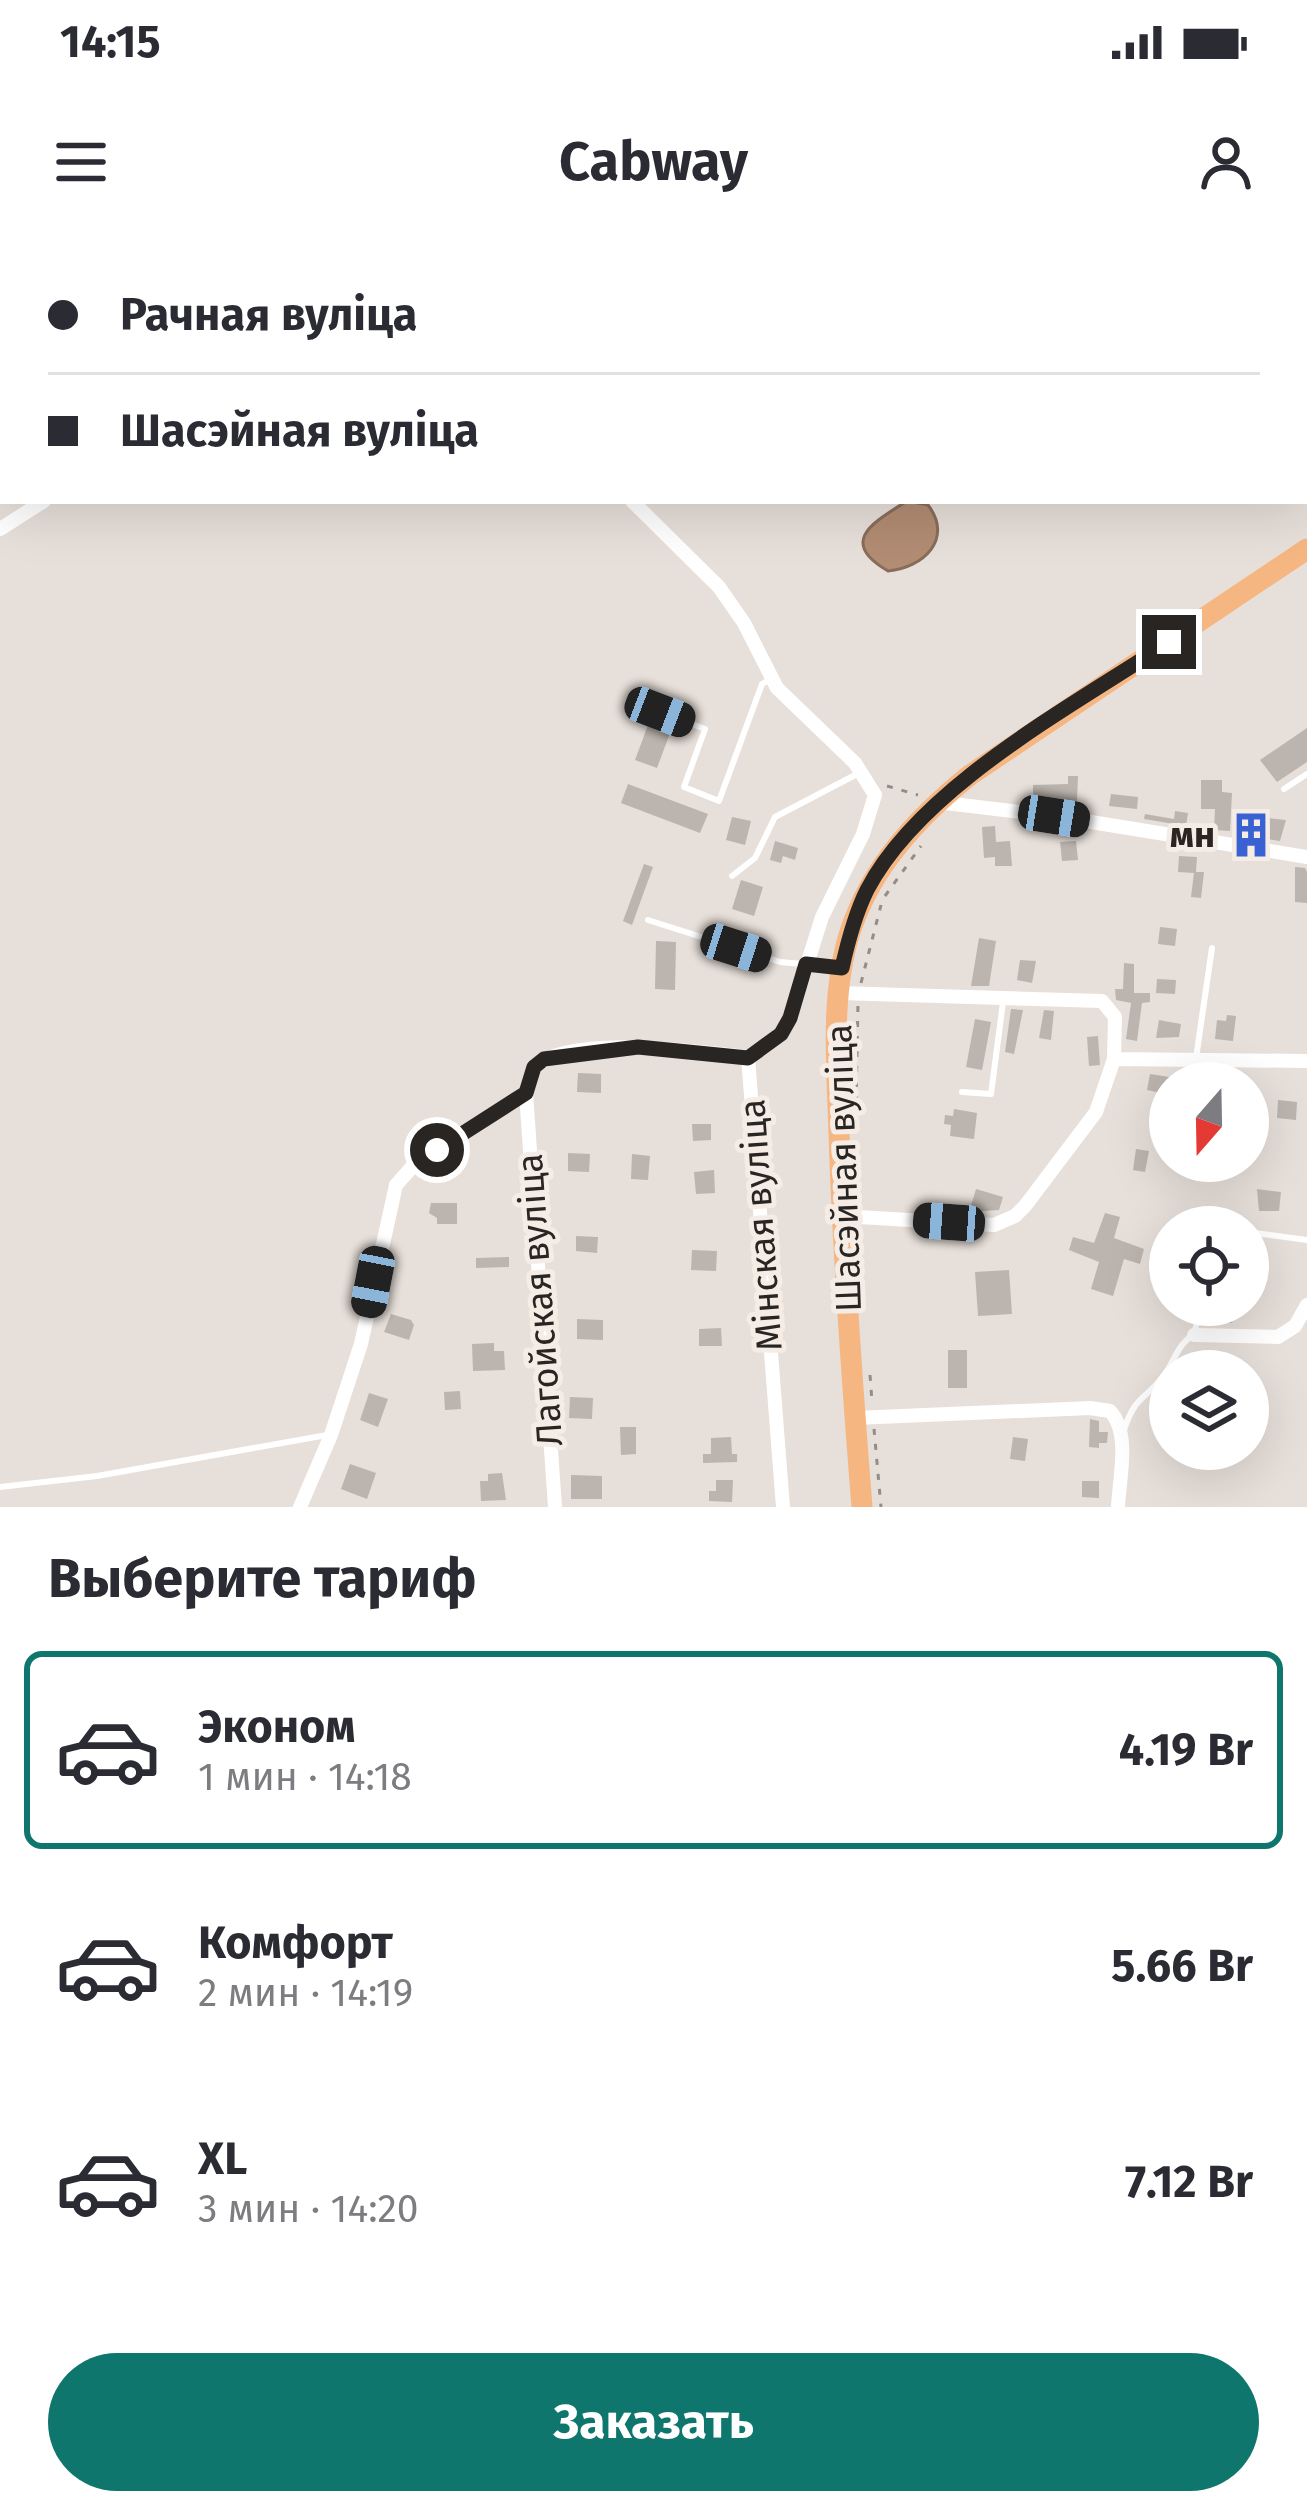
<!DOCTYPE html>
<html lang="ru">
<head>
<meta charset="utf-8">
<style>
	body { margin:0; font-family:"Fira Sans",sans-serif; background:#f2f2f3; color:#2b2b33; height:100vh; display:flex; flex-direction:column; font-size:45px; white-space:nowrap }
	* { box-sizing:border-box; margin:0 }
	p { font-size:39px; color:#7c7c81 }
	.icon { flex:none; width:66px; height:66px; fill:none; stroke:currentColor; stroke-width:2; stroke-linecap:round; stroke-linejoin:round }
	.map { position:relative; height:1267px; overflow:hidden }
	.panel { display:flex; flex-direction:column; background:#fff; flex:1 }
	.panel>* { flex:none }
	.top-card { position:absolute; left:0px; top:0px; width:1308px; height:264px; box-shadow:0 12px 48px #0002; display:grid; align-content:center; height:264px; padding:0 48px; background:#fff }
	.needle { width:78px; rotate:200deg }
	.buttons { position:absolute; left:1149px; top:822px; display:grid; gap:24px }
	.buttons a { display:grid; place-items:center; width:120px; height:120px; border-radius:50%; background:#fff; box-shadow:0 12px 48px #0002; font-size:60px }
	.end { position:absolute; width:54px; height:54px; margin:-27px; border:15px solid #292523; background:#fff; box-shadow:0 0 0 6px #fff }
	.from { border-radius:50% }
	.car { position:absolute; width:36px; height:72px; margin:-36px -18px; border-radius:15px; box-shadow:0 0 9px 3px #0007; background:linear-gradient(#222 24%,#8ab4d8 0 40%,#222 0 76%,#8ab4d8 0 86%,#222 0) }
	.top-card b { display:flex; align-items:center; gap:42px; height:114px; font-size:45px }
	.top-card b+b { border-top:3px solid #e1e1e2 }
	.top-card i { width:30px; height:30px; background:#2b2b33 }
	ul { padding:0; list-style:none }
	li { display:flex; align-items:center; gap:36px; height:198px; margin:0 24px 18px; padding:0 24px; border:6px solid transparent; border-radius:18px }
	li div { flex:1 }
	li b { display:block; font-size:45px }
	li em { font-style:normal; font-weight:700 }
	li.active { border-color:#0f766e }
	li>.icon { width:108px; height:108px; stroke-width:1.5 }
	h2 { padding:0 48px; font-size:54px; line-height:144px }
	.primary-button { display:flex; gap:24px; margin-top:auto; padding:24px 48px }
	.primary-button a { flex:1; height:138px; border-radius:72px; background:#0f766e; color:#fff; font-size:48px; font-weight:700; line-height:138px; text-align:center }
	.status { display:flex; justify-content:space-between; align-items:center; height:84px; padding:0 60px; background:#fff; direction:ltr }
	.status svg { height:33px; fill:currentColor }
	header { display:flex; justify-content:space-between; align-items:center; height:156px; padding:0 48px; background:#fff; font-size:54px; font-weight:700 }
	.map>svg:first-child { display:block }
	.green { fill:#ceaa92 }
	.water { fill:#b28c73; stroke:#896d5b; stroke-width:3 }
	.building { fill:#bcb4ae }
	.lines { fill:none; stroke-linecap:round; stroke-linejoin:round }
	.path { stroke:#938c88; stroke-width:3; stroke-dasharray:6 9; stroke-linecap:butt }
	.service { stroke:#fff; stroke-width:6 }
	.minor { stroke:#fff; stroke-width:14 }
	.primary { stroke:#f5b682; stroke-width:21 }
	.trunk { stroke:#f29e58; stroke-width:21 }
	.route { stroke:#292523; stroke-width:15 }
	.labels { text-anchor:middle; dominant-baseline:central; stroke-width:10; stroke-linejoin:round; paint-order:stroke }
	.poi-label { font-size:36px; font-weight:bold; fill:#292523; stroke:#f5ece6; text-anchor:end }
	.street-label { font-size:36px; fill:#292523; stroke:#f5ece6 }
</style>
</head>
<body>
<div class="status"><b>14:15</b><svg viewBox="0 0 49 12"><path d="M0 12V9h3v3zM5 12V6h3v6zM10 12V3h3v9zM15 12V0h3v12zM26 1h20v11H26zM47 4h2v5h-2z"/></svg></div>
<header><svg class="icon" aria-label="menu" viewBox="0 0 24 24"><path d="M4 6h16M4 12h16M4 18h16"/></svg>Cabway<svg class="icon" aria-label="person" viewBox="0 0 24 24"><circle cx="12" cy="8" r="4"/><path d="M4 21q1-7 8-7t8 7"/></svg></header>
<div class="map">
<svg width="1307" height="1267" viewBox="0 0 1307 1267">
	<rect width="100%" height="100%" fill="#e7dfd9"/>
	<path class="green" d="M0,0h201l-198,3v33z"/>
	<path class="water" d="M907,261l21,4c26,34 -5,63 -40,66 -52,-30 -12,-50 19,-70z"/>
	<path class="building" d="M648,485l22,8 -13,35 -22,-8z
		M1307,488v34l-30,20 -17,-22z
		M1068,536h10l-1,25 -14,-1v5l-30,-3v-17l35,-1z
		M1201,540h21v12l10,1 -2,38 -16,-1 1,-21h-14z
		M628,544l80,30 -8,19 -79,-30z
		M1111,554l27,3 -1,12 -28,-3z
		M1175,571l13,2 -2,13 -42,-7 1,-5 29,5z
		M732,577l19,4 -6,24 -19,-5z
		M1260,577l26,3 -6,21 -21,-3z
		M995,586l1,16 14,-1 2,25h-17v-9l-11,1 -2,-31z
		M775,601l23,7 -3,12 -12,-4 -2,7 -11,-3z
		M1076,601l2,19 -16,1 -2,-19z
		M1179,616l18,1 -1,15h8l-3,26 -10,-1 3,-24 -16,-1z
		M644,624l9,3 -21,58 -9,-4z
		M1295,627l10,1 2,4v31l-12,-1z
		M741,640l22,7 -9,29 -22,-7z
		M1160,687l17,2 -2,17 -17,-2z
		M979,698l17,3 -7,45h-18z
		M656,701l20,1 -1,48 -20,-1z
		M1020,720l16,1 -4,22 -15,-3z
		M1124,723l10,1v29h16v9l-8,1 -5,38 -11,-2 5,-36 -15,-3 -1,-11h8z
		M1157,739l19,1 -1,14 -19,-1z
		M1011,769l12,1 -9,44 -9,-2z
		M1044,770l10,1 -3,29 -12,-2z
		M1227,775l9,1 -3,25 -18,-2 2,-19 9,1z
		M975,779l16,3 -9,48 -16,-3z
		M1159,780l22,4 -2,13 -23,1z
		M1098,796l2,29 -11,1 -2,-29z
		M578,833l23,1v19l-24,-1z
		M1150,834l19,3 -3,17 -19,-4z
		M1278,860l19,2 -1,18 -19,-2z
		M954,869l23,4 -3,26 -24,-3 1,-11 -7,-1 1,-9 8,1z
		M692,884h19v16l-18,1z
		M1136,909l13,2 -4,21 -12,-2z
		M568,913l22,1 -1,18 -21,-1z
		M632,914l18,2 -2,24 -17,-1z
		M714,930l1,23 -19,1 -2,-22z
		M976,949l27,8 -4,13 -30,2z
		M1257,949l24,3 -2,19h-20z
		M431,963h26v21h-20v-6l-8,-5z
		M1105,973l15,4 -6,21 30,11 -4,15 -16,-5 -11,37 -22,-7 8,-27 -30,-12 4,-13 21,6z
		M576,996l22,1 -1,16 -21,-2z
		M692,1010l25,1 -1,20 -25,-1z
		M509,1017v10l-33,1v-10z
		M1009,1030l3,44 -34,2 -3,-44z
		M1218,1065h17l-3,18 -17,-3z
		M391,1074l20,6 3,5 -5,15 -25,-8z
		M577,1079l26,1v20l-26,-1z
		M721,1088l1,18h-23v-17z
		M494,1103v8h10l1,19 -32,1 -1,-27z
		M948,1110h19v38h-19z
		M460,1151l1,18 -16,1 -1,-18z
		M369,1153l19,6 -10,28 -18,-7z
		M570,1157l23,1 -1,21 -23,-1z
		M1090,1179l9,2v11h9l-1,11h-8v5l-10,-1z
		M620,1187h16v27l-15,1z
		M731,1197l1,17h5v8l-34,1v-9h8v-16z
		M1013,1197l15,2 -3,22 -15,-2z
		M350,1224l26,9 -9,26 -26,-10z
		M502,1233l4,27 -25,1 -1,-20h8v-7z
		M571,1235l31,1v23h-31z
		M716,1240h17l-1,22 -23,-1v-10h7z
		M1082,1241h17v17l-17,-1z"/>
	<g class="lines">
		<path class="path" d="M887,546l31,9
			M885,656l36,-50
			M861,743l20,-78
			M856,862l2,-98
			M870,1135l2,27
			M874,1189l7,78"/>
		<path class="service" d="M660,472l45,17 -21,58 35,14 43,-117 9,-5
			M1284,549l23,-15
			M732,636l23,-18 20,-41 84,-44
			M648,680l132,42 22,2
			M1196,818l16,-110
			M962,852l29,2 12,-92
			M1248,992l59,8
			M1124,1190c11,-35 22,-30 40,-55 11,-14 13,-31 30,-40l7,-30
			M0,1247l97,-11 230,-41"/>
		<path class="minor" d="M632,261l87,86 25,36 33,65 78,75 20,32 -12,39 -41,83 -32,101 -9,16 -33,23
			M0,289l44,-28
			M937,562l117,14 253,41
			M806,724l36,4
			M839,753l263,8 13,16 -1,42 193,2
			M748,817l35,450
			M842,976l152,9 21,-9 10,-10 71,-94 18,-53
			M1194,1095l84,2 17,-11 12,-21
			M855,1178l235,-10 20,3c21,22 9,68 8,96
			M300,1267l31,-72 30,-91 35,-159 16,-18 114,-74
			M555,1267l-29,-414 8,-26c39,-34 163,-15 214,-10"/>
		<path class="primary" d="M862,1267c-10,-125 -19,-249 -23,-374 -2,-65 -9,-138 11,-201 21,-65 68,-115 120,-157l337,-226"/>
		<path class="trunk" d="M266,3l5,-3
			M320,3l4,-3
			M0,183l3,-2
			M0,212l3,-1"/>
	</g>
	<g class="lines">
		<path class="route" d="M437,910l89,-57 8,-26 10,-8 94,-12 110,11 33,-24 9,-16 16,-54 36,4c6,-27 13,-54 25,-78 54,-104 206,-184 302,-248"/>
	</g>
	<defs>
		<g id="building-bare" transform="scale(3.6)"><path d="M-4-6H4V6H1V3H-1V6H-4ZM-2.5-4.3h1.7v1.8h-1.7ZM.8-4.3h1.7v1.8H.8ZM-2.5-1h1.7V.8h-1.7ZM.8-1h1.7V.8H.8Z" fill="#3961d2" stroke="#f5ece6" stroke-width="2.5" paint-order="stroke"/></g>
	</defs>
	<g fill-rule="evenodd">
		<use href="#building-bare" x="1251" y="595"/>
	</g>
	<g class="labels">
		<g class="poi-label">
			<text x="1215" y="595">мн</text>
		</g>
		<g class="street-label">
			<text transform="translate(844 928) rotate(-92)">Шасэйная вуліца</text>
			<text transform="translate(761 985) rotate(-94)">Мінская вуліца</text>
			<text transform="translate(540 1060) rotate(-94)">Лагойская вуліца</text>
		</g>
	</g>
</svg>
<div class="buttons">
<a><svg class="needle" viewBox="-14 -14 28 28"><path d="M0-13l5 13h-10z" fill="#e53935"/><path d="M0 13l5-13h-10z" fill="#7c7c81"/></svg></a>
<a><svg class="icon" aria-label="locate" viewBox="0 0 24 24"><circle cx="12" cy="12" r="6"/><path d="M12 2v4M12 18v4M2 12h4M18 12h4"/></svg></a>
<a><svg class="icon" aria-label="layers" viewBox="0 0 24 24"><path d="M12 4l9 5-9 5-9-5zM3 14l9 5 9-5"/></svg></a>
</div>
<i class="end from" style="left:437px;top:910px"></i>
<i class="end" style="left:1169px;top:402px"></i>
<i class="car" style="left:660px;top:472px;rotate:111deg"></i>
<i class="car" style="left:1054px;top:576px;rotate:99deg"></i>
<i class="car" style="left:736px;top:708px;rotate:108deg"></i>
<i class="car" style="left:949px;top:982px;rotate:274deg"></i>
<i class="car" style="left:373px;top:1042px;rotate:191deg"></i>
<div class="top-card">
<b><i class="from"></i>Рачная вуліца</b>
<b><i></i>Шасэйная вуліца</b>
</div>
</div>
<section class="panel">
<h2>Выберите тариф</h2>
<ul>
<li class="active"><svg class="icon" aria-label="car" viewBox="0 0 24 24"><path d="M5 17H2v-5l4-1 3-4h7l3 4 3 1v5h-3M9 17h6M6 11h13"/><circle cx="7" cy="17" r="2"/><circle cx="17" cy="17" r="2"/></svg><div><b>Эконом</b><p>1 мин · 14:18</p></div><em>4.19 Br</em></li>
<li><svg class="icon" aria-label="car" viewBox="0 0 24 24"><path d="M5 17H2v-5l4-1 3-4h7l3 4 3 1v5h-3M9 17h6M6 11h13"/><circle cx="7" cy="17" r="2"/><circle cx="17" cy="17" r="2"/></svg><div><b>Комфорт</b><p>2 мин · 14:19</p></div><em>5.66 Br</em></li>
<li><svg class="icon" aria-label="car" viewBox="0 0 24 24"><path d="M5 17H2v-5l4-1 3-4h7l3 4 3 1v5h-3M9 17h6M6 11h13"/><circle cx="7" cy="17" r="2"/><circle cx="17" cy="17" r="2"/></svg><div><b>XL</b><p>3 мин · 14:20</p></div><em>7.12 Br</em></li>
</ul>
<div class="primary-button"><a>Заказать</a></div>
</section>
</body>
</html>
